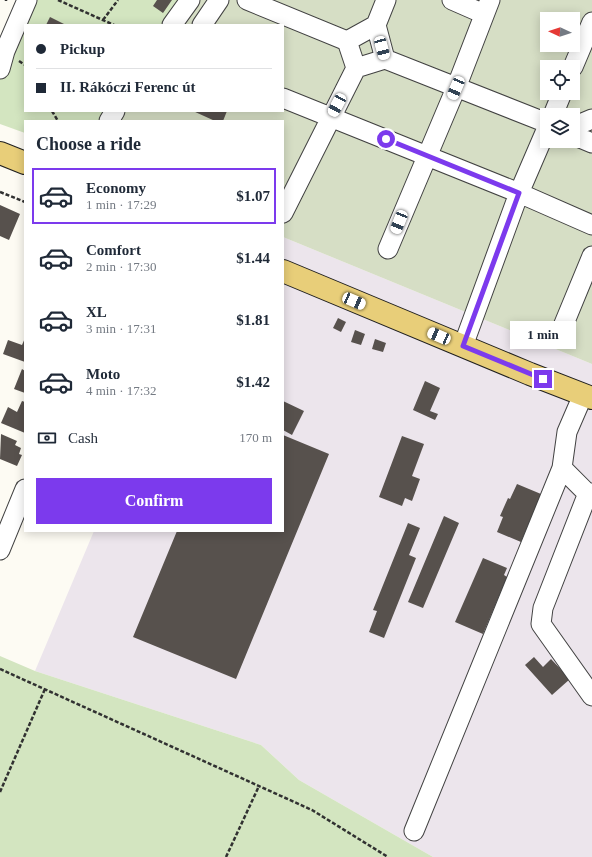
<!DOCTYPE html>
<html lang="en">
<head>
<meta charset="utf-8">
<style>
	body { margin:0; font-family:Georgia,serif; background:#f6f6f7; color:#1f2937; height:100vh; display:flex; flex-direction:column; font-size:15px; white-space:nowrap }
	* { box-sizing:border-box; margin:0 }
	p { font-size:13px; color:#747a83 }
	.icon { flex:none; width:22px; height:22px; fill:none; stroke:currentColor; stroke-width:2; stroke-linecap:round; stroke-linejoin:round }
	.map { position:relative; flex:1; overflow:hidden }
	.details { position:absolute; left:24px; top:120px; width:260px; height:412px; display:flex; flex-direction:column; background:#fff; border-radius:0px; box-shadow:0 2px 10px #0003 }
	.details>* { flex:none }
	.guide { position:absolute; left:24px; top:24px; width:260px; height:88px; border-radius:0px; box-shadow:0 2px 10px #0003; display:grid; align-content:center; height:88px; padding:0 12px; background:#fff }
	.needle { width:26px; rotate:273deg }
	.fabs { position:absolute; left:540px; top:12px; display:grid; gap:8px }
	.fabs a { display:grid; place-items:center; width:40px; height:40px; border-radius:0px; background:#fff; box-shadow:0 2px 10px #0003; font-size:20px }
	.end { position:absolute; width:18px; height:18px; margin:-9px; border:5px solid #7c3aed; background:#fff; box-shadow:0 0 0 2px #fff }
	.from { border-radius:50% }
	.bubble { position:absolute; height:28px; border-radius:0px; background:#fff; box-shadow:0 2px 10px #0003; font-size:13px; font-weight:700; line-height:28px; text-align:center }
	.car { position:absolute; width:12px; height:24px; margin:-12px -6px; border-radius:5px; box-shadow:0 0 3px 1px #0007; background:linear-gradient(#fff 24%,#345 0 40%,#fff 0 76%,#345 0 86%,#fff 0) }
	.guide b { display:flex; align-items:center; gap:14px; height:38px; font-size:15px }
	.guide b+b { border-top:1px solid #e0e1e3 }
	.guide i { width:10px; height:10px; background:#1f2937 }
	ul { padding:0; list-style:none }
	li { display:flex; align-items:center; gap:12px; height:56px; margin:0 8px 6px; padding:0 4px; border:2px solid transparent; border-radius:0px }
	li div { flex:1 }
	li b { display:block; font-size:15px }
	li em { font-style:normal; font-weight:700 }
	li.on { border-color:#7c3aed }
	li>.icon { width:36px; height:36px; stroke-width:1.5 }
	h2 { padding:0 12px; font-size:18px; line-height:48px }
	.pay { display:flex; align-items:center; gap:10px; height:44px; padding:0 12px; font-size:15px }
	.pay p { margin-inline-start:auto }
	.primary-button { display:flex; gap:8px; margin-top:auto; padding:8px 12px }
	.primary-button a { flex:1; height:46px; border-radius:0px; background:#7c3aed; color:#fff; font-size:16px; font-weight:700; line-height:46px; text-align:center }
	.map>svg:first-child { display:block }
	.industrial { fill:#ece5ec }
	.green { fill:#d3e5c0 }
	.cemetery { fill:#d6dec5; fill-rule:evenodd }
	.building { fill:#57514d }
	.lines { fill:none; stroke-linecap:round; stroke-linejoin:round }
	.minor-casing { stroke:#424242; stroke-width:21 }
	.major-casing { stroke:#202020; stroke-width:24 }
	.path { stroke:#313131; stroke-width:2.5; stroke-dasharray:4 2; stroke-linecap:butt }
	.minor { stroke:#fff; stroke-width:19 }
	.major { stroke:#e8ce79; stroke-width:22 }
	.route { stroke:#7c3aed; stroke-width:5 }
</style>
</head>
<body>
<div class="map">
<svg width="592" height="857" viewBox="0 0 592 857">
	<rect width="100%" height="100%" fill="#fdfbf3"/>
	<path class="industrial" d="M283,237l309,127v493h-159l-134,-77 -38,-35 -226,-74 59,-140h189z"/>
	<path class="green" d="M35,0h165l-17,25h-158v86h102l-7,10h-95v12l-25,-9v-49z
		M0,656l35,15 226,74 38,35 134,77h-433z"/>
	<path class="cemetery" d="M200,0h392v364l-309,-127v-116h-163l7,-10h156v-86h-100zM547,19h26v26h-26zM547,67h26v26h-26zM547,115h26v26h-26z"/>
	<path class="building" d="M157,0h15l-9,13 -10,-7z
		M50,17l16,8h-20z
		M193,111h34l-4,10h-8z
		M0,205l20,9 -11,26 -9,-4z
		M338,318l8,4 -5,10 -8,-4z
		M355,330l10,4 -4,11 -10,-3z
		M25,338v24l-22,-8 5,-14 14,5z
		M375,339l11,4 -3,9 -11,-3z
		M22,369l3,2v22l-11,-4z
		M425,381l15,7 -10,23 8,3 -3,6 -22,-10z
		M22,401l3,1v31l-24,-10 7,-16 9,5z
		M283,401l21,10 -12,24 -9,-5z
		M1,434l16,7 -2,4 6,3 -2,6 3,1 -5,11 -17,-7z
		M283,435l46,19 -93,225 -103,-42 44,-106h106z
		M402,436l22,8 -12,32 8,3 -8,22 -7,-3 -3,8 -23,-9z
		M517,484l24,10 -20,48 -24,-10 6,-15 -3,-1 8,-18 2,1z
		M444,516l15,7 -36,85 -15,-6z
		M408,523l12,5 -11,27 7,3 -32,80 -15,-6 8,-21 -4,-1z
		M483,558l24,10 -3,7 3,2 -24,57 -28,-12z
		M534,657l9,10 8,-8 19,20 -18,16 -27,-30z"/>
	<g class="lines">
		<g class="minor-casing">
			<path id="minor" d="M247,0l100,41
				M452,0l32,14
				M172,25l18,-25
				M202,25l17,-25
				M385,59l162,64
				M573,67l19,-45
				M356,68l29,-9 -9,-34
				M0,69l5,-18 22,-51
				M283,98l236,95 73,32
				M553,115l9,-22
				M109,121l6,-10
				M573,127l19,-8
				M573,135l19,8
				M283,213l73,-145 -9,-27 29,-16 10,-25
				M388,249l68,-161 34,-88
				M561,331l31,-75
				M463,346l56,-153 28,-65
				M562,468l30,30
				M592,493h-4l-45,115 -2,16 51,72
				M0,550l25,-61
				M414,831l148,-363 5,-36 16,-37"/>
		</g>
		<g class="major-casing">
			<path id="major" d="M0,153l25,10
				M283,271l247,103 62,24"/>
		</g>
		<path class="path" d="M6,0v1
			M58,0l56,25
			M103,20l15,-20
			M19,61l6,4
			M52,111l6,10
			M0,192l25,10
			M0,669l312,141 76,47
			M0,792l45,-103
			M226,857l33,-71"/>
		<use href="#minor" class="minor"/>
		<use href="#major" class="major"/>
	</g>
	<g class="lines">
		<path class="route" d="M386,139l133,54 -56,153 80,33"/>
	</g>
</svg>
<div class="fabs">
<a><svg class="needle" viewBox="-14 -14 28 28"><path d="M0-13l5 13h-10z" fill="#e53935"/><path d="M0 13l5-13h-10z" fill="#747a83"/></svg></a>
<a><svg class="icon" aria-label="locate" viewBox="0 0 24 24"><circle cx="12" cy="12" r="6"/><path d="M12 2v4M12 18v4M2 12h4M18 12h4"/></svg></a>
<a><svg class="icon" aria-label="layers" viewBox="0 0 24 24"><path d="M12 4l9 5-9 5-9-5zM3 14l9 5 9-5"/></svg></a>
</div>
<i class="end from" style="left:386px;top:139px"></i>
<i class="end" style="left:543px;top:379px"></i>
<div class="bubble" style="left:510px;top:321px;width:66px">1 min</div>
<i class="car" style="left:382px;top:48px;rotate:165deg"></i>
<i class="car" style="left:456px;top:88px;rotate:203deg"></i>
<i class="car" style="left:337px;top:105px;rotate:208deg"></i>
<i class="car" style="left:399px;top:222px;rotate:202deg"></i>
<i class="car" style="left:354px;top:301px;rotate:113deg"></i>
<i class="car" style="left:439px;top:336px;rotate:293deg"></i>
<div class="guide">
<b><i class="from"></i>Pickup</b>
<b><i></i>II. Rákóczi Ferenc út</b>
</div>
<section class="details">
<h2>Choose a ride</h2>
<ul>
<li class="on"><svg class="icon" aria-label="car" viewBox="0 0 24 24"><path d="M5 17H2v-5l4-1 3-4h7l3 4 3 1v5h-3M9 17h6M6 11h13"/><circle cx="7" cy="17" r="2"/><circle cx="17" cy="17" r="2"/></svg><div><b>Economy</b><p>1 min · 17:29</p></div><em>$1.07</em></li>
<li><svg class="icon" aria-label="car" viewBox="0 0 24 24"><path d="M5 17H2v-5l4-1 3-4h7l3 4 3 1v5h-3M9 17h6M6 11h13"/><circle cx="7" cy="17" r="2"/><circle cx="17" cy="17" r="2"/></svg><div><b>Comfort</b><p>2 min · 17:30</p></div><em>$1.44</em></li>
<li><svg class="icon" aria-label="car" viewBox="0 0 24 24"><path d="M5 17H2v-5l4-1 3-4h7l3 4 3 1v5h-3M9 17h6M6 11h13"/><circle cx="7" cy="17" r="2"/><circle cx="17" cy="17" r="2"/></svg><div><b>XL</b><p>3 min · 17:31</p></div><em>$1.81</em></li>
<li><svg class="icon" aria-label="car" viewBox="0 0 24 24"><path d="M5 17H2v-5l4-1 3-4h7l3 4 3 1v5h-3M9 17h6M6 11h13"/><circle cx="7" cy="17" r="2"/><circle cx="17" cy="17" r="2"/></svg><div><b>Moto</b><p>4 min · 17:32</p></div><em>$1.42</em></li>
</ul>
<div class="pay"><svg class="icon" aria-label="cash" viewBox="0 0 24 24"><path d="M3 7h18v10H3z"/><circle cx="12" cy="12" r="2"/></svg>Cash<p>170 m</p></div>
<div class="primary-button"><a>Confirm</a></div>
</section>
</div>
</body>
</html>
